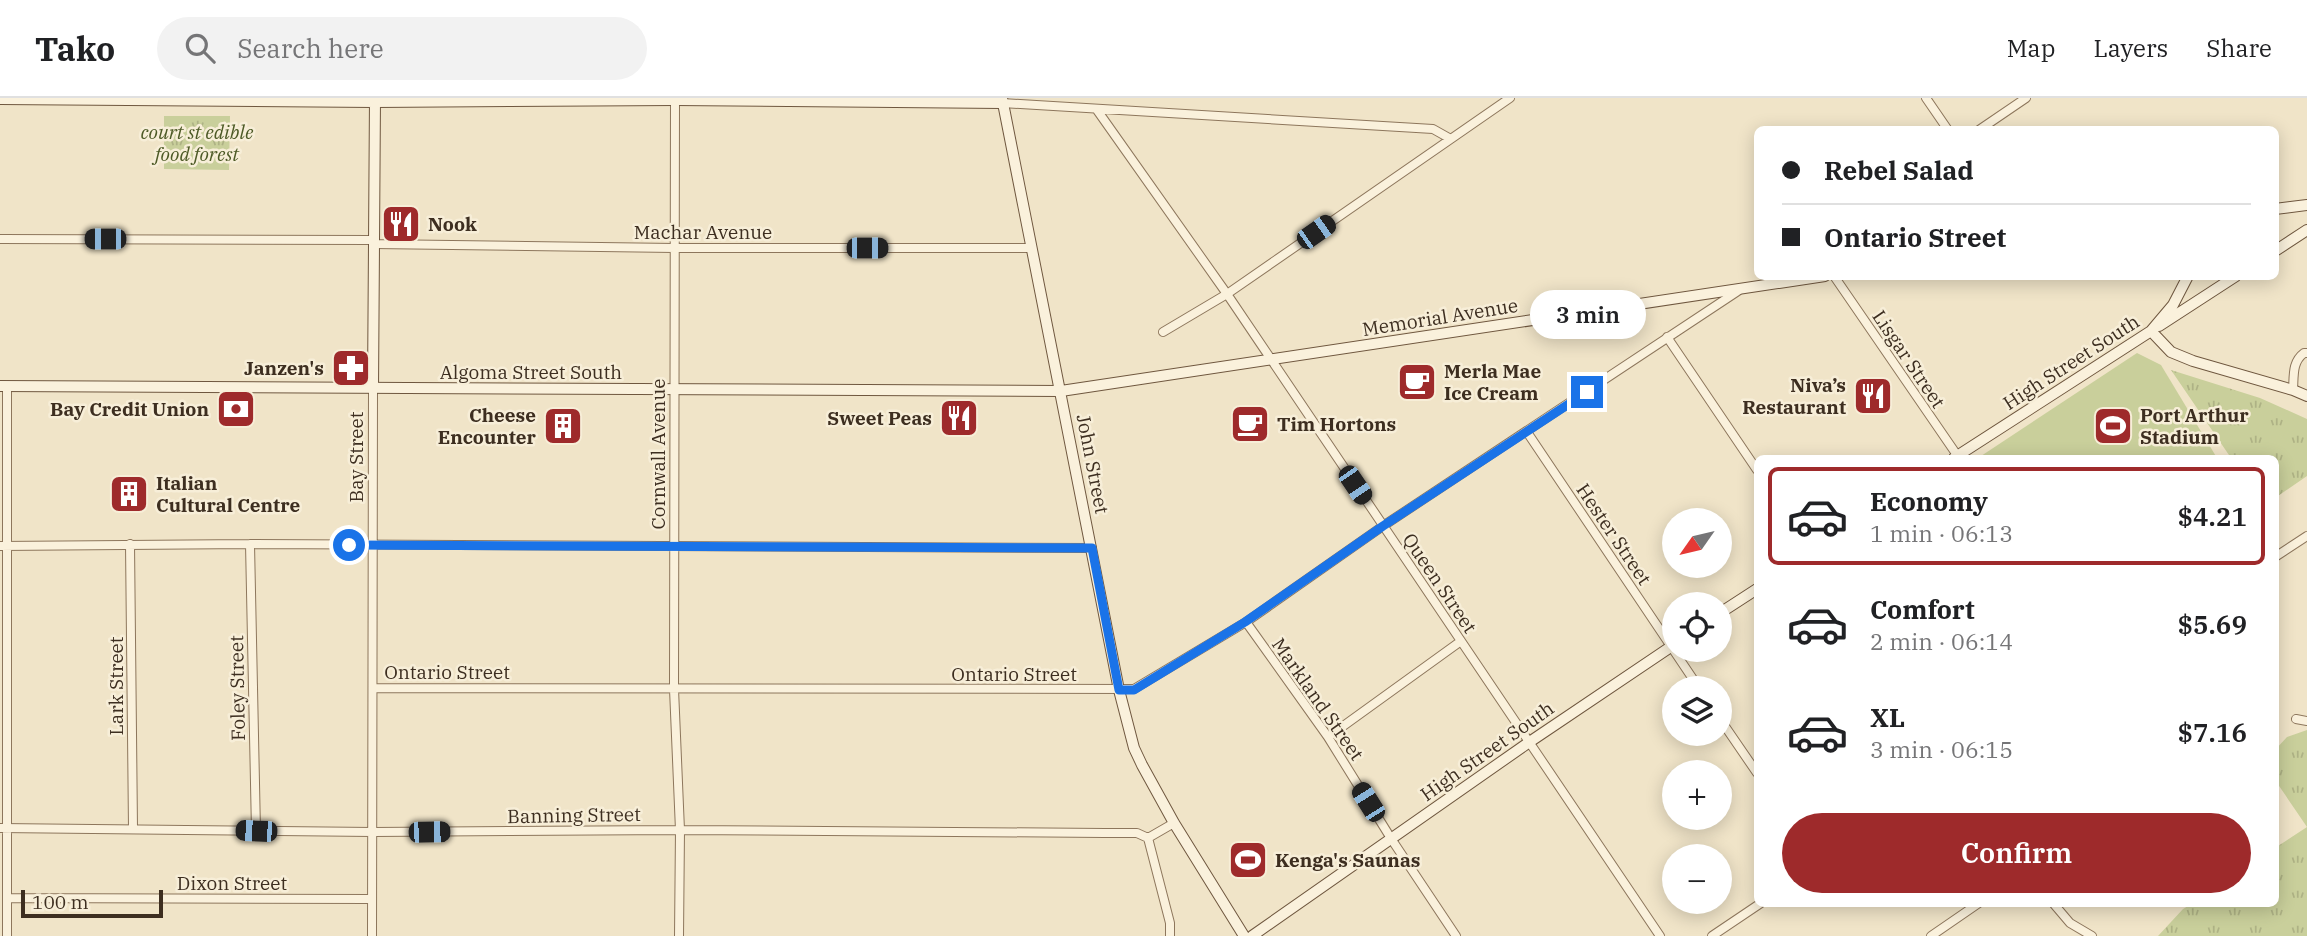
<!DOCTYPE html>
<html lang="en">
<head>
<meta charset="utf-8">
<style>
	body { margin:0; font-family:"IBM Plex Serif",serif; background:#f2f2f2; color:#202124; height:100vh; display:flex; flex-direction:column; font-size:26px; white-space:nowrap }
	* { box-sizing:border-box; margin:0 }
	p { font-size:23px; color:#757577 }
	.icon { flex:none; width:38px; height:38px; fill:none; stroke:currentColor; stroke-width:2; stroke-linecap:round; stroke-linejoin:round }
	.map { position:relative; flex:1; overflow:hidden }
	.sheet { position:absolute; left:1754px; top:357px; width:525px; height:452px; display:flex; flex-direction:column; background:#fff; border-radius:10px; box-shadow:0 4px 18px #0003 }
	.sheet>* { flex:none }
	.banner { position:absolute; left:1754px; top:28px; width:525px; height:154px; border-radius:10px; box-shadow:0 4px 18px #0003; display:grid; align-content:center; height:154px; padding:0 28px; background:#fff }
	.needle { width:46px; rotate:236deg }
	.fabs { position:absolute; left:1662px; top:410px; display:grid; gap:14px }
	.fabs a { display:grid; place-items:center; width:70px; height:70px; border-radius:50%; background:#fff; box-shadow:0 4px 18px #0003; font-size:35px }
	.scale { position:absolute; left:21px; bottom:18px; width:142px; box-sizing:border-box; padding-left:7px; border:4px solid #3d2e20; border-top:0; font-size:19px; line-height:24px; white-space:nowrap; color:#3d2e20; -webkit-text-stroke:5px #f7eed8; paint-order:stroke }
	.end { position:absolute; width:32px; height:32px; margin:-16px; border:9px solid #1a73e8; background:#fff; box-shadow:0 0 0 4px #fff }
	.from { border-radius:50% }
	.bubble { position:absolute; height:49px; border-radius:24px; background:#fff; box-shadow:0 4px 18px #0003; font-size:23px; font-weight:600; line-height:49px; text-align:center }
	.car { position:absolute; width:21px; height:42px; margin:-21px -10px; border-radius:9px; box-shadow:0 0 5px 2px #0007; background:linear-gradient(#222 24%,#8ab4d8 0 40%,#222 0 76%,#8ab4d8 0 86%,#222 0) }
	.banner b { display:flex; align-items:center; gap:24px; height:66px; font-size:26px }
	.banner b+b { border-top:2px solid #e0e0e0 }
	.banner i { width:18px; height:18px; background:#202124 }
	ul { padding:12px 0 0; list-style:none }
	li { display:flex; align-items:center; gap:21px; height:98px; margin:0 14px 10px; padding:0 14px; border:4px solid transparent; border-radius:10px }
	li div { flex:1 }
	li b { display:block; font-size:26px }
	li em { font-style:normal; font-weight:600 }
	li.active { border-color:#9e2a2b }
	li>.icon { width:63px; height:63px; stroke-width:1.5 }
	.primary-button { display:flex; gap:14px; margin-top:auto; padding:14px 28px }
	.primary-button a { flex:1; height:80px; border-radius:42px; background:#9e2a2b; color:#fff; font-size:28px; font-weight:600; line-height:80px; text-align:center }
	header { display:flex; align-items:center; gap:42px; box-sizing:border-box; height:98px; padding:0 35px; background:#fff; border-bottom:2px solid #e0e0e0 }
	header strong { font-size:33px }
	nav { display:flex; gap:38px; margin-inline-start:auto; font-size:24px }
	.search { width:490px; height:63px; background:#f2f2f2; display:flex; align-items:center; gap:18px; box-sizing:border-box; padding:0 24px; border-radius:38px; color:#757577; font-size:26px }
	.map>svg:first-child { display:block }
	.grass { fill:url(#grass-tufts) }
	.pitch { fill:#c9cf9b }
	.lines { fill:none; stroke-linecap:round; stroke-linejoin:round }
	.street-casing { stroke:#8d765c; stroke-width:10 }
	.secondary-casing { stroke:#6f573f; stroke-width:12 }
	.street { stroke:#faf1dc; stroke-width:8 }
	.secondary { stroke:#faf1dc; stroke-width:10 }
	.route { stroke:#1a73e8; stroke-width:9 }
	.labels { text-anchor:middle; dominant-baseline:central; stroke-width:5; stroke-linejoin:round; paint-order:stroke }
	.park-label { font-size:19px; font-style:italic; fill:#4d5a26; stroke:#f7eed8 }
	.poi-label { font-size:19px; font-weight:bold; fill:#3d2e20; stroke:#f7eed8; text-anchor:start }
	.street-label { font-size:19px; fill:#3d2e20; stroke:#f7eed8 }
</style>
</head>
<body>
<header>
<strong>Tako</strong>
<div class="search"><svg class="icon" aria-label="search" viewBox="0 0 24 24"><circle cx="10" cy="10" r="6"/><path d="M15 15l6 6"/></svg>Search here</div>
<nav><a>Map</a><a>Layers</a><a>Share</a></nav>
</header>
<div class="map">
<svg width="2307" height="838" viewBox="0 0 2307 838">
	<defs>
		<pattern id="grass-tufts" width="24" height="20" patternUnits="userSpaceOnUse" patternTransform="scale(1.75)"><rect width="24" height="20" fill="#c9cf9b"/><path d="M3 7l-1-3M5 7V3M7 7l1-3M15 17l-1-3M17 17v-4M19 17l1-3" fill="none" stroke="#aeb285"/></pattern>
	</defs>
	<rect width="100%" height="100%" fill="#f0e4c8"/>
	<path class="grass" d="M164,18h66l-1,54 -65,-1z
		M2171,272l89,28 47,21v57l-32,22v-40h-44z
		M2307,632v206h-149l25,-27 10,-6h82v-55l32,-21 -32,-47v-30l12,-13z"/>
	<path class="pitch" d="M2137,255l24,12 56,93h-239z"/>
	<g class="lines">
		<g class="street-casing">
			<path id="street" d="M675,0l-1,591 6,141 -1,106
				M1926,0l22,32
				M1002,5l431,26 16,9
				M1097,12l130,184 433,642
				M1979,32l47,-32
				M0,141l374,1
				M374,146l300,4h358
				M1834,178l125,182
				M1163,234l64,-38 283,-196
				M1667,239l90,133
				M7,288v550
				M2293,292c1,-15 -1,-28 11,-37h3
				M1527,334l172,256
				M130,446l3,284
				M250,446l6,287
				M0,448l250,-2 842,4
				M2275,459l32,-21
				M1246,524l82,115 64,103 64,96
				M373,590l761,1 112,-67 137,-96 355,-235
				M1720,621l37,54
				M2296,621l11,2
				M1328,639l133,-96
				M0,730l373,4 307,-2 425,3h32l11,5
				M1148,740l22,85v13
				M1148,740l26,-15
				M8,800l364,1
				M2053,805l17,20 22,13
				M372,838l1,-547
				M1712,838l49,-33
				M1931,838l48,-33"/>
		</g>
		<g class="secondary-casing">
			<path id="secondary" d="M1002,0l117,592 15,58 8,17 32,58 70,113
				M0,1l375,3 300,-2 327,3
				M2275,111l32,-4
				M2275,153l32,-21
				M2159,228l77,-50
				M2151,233l20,21 22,9 100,29 14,6
				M0,288l1061,5 764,-115
				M373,291l2,-291
				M1954,360l197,-127 22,-26 15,-29
				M1720,515l37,-24
				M1252,838l276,-193 147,-99"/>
		</g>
		<use href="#street" class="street"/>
		<use href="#secondary" class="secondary"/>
	</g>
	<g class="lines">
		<path class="route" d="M349,447l743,3 27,142h15l111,-68 138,-96 204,-134"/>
	</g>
	<defs>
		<g id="restaurant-square" transform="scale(2.0125)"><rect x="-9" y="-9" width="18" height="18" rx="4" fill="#9e2a2b" stroke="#f7eed8"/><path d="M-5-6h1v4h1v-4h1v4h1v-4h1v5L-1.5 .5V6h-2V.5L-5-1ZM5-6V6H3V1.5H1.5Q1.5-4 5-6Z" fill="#fff"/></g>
		<g id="pharmacy-square" transform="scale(2.0125)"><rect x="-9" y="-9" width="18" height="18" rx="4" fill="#9e2a2b" stroke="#f7eed8"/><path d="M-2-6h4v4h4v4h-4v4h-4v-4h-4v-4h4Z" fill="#fff"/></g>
		<g id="cafe-square" transform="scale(2.0125)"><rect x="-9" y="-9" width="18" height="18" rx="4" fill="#9e2a2b" stroke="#f7eed8"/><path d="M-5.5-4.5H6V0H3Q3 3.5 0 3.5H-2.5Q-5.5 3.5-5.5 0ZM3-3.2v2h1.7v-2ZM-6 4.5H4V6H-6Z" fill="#fff"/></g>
		<g id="bank-square" transform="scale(2.0125)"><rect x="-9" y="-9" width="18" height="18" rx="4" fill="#9e2a2b" stroke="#f7eed8"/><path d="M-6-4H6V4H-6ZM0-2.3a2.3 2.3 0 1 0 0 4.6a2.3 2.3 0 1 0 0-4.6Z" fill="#fff"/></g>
		<g id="building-square" transform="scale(2.0125)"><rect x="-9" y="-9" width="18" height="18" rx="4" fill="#9e2a2b" stroke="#f7eed8"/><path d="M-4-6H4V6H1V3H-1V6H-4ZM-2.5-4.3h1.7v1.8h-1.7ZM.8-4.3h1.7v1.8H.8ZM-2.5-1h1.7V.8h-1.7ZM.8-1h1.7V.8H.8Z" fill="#fff"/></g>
		<g id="stadium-square" transform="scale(2.0125)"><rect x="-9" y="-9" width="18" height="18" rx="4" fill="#9e2a2b" stroke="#f7eed8"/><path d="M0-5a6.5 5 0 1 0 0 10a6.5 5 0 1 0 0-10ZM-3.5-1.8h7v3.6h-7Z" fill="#fff"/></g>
	</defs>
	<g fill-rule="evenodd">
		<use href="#restaurant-square" x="401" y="126"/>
		<use href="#pharmacy-square" x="351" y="270"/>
		<use href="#cafe-square" x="1417" y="284"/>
		<use href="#restaurant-square" x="1873" y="298"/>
		<use href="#bank-square" x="236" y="311"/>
		<use href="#restaurant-square" x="959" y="320"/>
		<use href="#cafe-square" x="1250" y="326"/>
		<use href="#building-square" x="563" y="328"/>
		<use href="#stadium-square" x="2113" y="328"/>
		<use href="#building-square" x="129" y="396"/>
		<use href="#stadium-square" x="1248" y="762"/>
	</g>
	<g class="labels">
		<g class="park-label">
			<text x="197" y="34">court st edible<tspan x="197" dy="22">food forest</tspan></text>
		</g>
		<g class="poi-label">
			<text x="428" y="126">Nook</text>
			<text x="324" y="270" text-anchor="end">Janzen's</text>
			<text x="1444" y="273">Merla Mae<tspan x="1444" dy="22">Ice Cream</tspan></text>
			<text x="1846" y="287" text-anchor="end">Niva’s<tspan x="1846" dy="22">Restaurant</tspan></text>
			<text x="209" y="311" text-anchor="end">Bay Credit Union</text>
			<text x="536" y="317" text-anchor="end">Cheese<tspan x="536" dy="22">Encounter</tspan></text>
			<text x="2140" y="317">Port Arthur<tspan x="2140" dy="22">Stadium</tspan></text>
			<text x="932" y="320" text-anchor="end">Sweet Peas</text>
			<text x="1277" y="326">Tim Hortons</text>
			<text x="156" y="385">Italian<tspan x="156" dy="22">Cultural Centre</tspan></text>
			<text x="1275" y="762">Kenga's Saunas</text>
		</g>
		<g class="street-label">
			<text x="703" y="134">Machar Avenue</text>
			<text transform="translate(1440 219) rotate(-9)">Memorial Avenue</text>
			<text transform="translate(1909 261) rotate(56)">Lisgar Street</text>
			<text transform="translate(2071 264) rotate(-33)">High Street South</text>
			<text x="531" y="274">Algoma Street South</text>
			<text transform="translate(658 356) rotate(-90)">Cornwall Avenue</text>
			<text transform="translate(356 359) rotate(-90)">Bay Street</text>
			<text transform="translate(1093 366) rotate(79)">John Street</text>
			<text transform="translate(1614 436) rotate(56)">Hester Street</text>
			<text transform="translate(1440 485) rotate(56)">Queen Street</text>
			<text x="447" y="574">Ontario Street</text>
			<text x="1014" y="576">Ontario Street</text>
			<text transform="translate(116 588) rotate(-90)">Lark Street</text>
			<text transform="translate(237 590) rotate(-91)">Foley Street</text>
			<text transform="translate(1318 601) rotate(55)">Markland Street</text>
			<text transform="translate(1487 653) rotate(-35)">High Street South</text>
			<text transform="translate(574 717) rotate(-1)">Banning Street</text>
			<text x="232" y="785">Dixon Street</text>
		</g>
	</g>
</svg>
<div class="fabs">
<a><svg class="needle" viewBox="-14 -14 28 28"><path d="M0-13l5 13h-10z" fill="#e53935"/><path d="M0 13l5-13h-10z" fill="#757577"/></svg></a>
<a><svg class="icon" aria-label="locate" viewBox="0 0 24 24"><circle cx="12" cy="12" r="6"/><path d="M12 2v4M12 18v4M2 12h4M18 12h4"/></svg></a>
<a><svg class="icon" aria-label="layers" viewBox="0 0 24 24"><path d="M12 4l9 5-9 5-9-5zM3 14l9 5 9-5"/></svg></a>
<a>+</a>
<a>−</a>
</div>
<div class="scale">100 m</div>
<i class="end from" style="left:349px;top:447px"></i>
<i class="end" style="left:1587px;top:294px"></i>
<div class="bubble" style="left:1530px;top:192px;width:116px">3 min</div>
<i class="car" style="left:1316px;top:134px;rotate:55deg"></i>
<i class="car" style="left:105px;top:141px;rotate:270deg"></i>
<i class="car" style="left:867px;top:150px;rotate:90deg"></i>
<i class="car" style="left:1355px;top:387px;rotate:146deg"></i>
<i class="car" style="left:1368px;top:704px;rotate:328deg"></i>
<i class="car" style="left:256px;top:733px;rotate:272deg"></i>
<i class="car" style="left:429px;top:734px;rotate:89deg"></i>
<div class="banner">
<b><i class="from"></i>Rebel Salad</b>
<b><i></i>Ontario Street</b>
</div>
<section class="sheet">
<ul>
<li class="active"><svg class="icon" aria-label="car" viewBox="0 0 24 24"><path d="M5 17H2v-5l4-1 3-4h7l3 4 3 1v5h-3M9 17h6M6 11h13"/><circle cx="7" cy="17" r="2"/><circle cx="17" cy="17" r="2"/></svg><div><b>Economy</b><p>1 min · 06:13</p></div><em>$4.21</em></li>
<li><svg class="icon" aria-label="car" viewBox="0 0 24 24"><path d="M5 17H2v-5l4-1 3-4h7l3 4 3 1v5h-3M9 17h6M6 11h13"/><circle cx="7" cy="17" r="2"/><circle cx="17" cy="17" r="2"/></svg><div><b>Comfort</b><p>2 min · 06:14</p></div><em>$5.69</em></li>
<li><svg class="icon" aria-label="car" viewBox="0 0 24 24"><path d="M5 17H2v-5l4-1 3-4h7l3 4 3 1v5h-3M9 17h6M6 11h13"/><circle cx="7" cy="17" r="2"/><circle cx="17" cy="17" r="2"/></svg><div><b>XL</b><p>3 min · 06:15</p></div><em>$7.16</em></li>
</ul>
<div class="primary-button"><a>Confirm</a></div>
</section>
</div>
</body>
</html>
